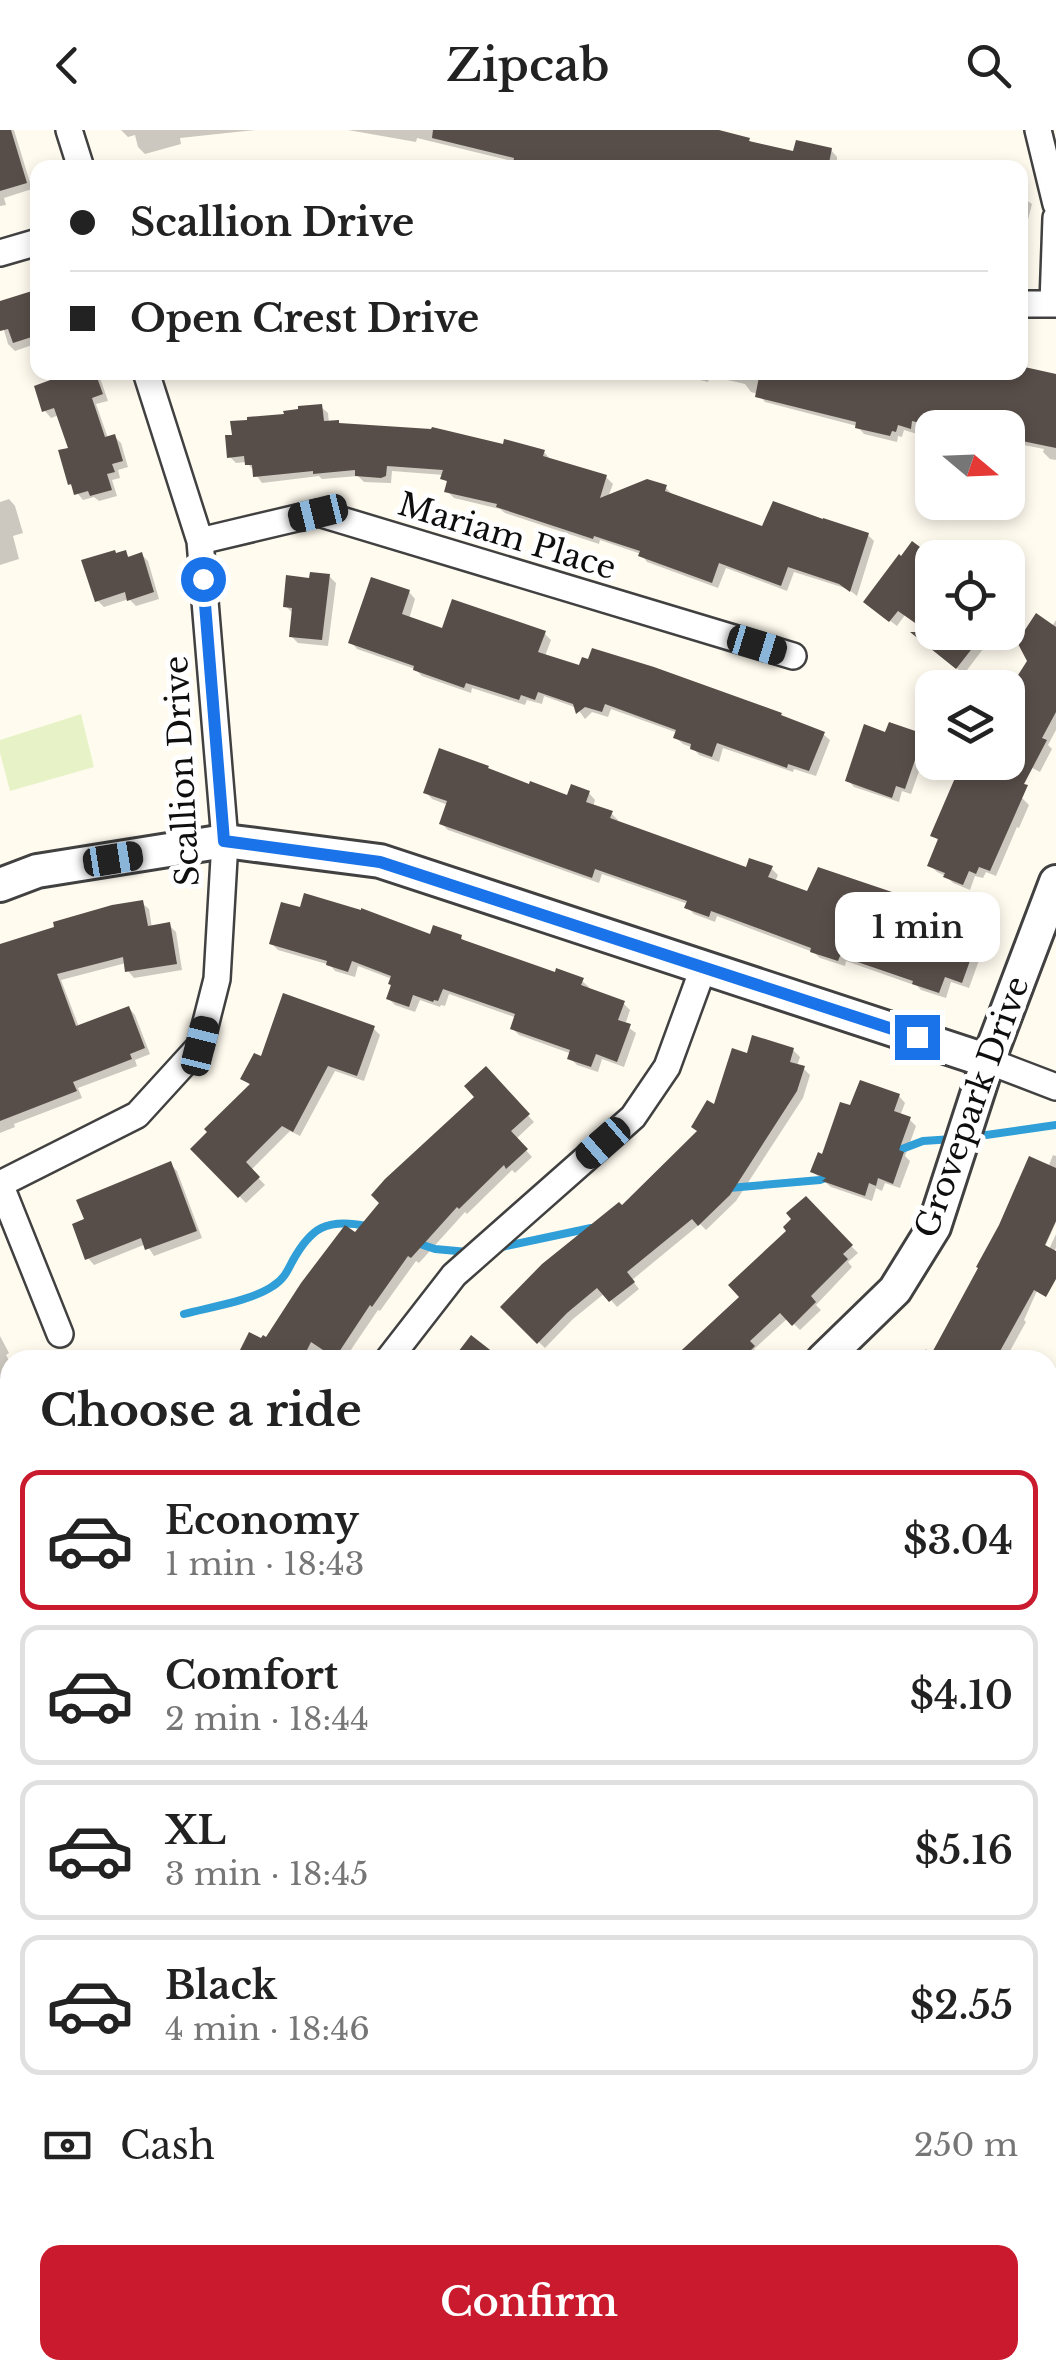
<!DOCTYPE html>
<html lang="en">
<head>
<meta charset="utf-8">
<style>
	body { margin:0; font-family:"Libre Baskerville",serif; background:#f6f6f6; color:#222; height:100vh; display:flex; flex-direction:column; font-size:38px; white-space:nowrap }
	* { box-sizing:border-box; margin:0 }
	p { font-size:32px; color:#767676 }
	.icon { flex:none; width:55px; height:55px; fill:none; stroke:currentColor; stroke-width:2; stroke-linecap:round; stroke-linejoin:round }
	.map { position:relative; flex:1; overflow:hidden }
	.side { position:absolute; left:0px; top:1220px; width:1058px; height:1030px; display:flex; flex-direction:column; background:#fff; border-radius:30px 30px 0 0; box-shadow:0 5px 15px #0003 }
	.side>* { flex:none }
	.hud { position:absolute; left:30px; top:30px; width:998px; height:220px; border-radius:20px; box-shadow:0 5px 15px #0003; display:grid; align-content:center; height:220px; padding:0 40px; background:#fff }
	.needle { width:65px; rotate:109deg }
	.buttons { position:absolute; left:915px; top:280px; display:grid; gap:20px }
	.buttons a { display:grid; place-items:center; width:110px; height:110px; border-radius:20px; background:#fff; box-shadow:0 5px 15px #0003; font-size:50px }
	.end { position:absolute; width:45px; height:45px; margin:-22px; border:12px solid #1a73e8; background:#fff; box-shadow:0 0 0 5px #fff }
	.from { border-radius:50% }
	.bubble { position:absolute; height:70px; border-radius:20px; background:#fff; box-shadow:0 5px 15px #0003; font-size:32px; font-weight:600; line-height:70px; text-align:center }
	.car { position:absolute; width:30px; height:60px; margin:-30px -15px; border-radius:12px; box-shadow:0 0 8px 2px #0007; background:linear-gradient(#222 24%,#8ab4d8 0 40%,#222 0 76%,#8ab4d8 0 86%,#222 0) }
	.hud b { display:flex; align-items:center; gap:35px; height:95px; font-size:38px }
	.hud b+b { border-top:2px solid #e0e0e0 }
	.hud i { width:25px; height:25px; background:#222 }
	ul { padding:0; list-style:none }
	li { display:flex; align-items:center; gap:30px; height:140px; margin:0 20px 15px; padding:0 20px; border:5px solid #e0e0e0; border-radius:20px }
	li div { flex:1 }
	li b { display:block; font-size:38px }
	li em { font-style:normal; font-weight:600 }
	li.on { border-color:#ca1a2d }
	li>.icon { width:90px; height:90px; stroke-width:1.5 }
	h2 { padding:0 40px; font-size:45px; line-height:120px }
	.pay { display:flex; align-items:center; gap:25px; height:110px; padding:0 40px; font-size:38px }
	.pay p { margin-inline-start:auto }
	.button { display:flex; gap:20px; margin-top:auto; padding:20px 40px }
	.button a { flex:1; height:115px; border-radius:20px; background:#ca1a2d; color:#fff; font-size:40px; font-weight:600; line-height:115px; text-align:center }
	header { display:flex; justify-content:space-between; align-items:center; height:130px; padding:0 40px; background:#fff; font-size:45px; font-weight:600 }
	.map>svg:first-child { display:block }
	.park { fill:url(#park-tufts) }
	.pitch { fill:#e7f3c7 }
	.shadow { fill:#0003 }
	.lines { fill:none; stroke-linecap:round; stroke-linejoin:round }
	.stream { stroke:#309fd8; stroke-width:8 }
	.building { fill:#584e49 }
	.minor-casing { stroke:#414141; stroke-width:30 }
	.tertiary-casing { stroke:#414141; stroke-width:38 }
	.minor { stroke:#fff; stroke-width:25 }
	.tertiary { stroke:#fff; stroke-width:32 }
	.route { stroke:#1a73e8; stroke-width:12 }
	.labels { text-anchor:middle; dominant-baseline:central; stroke-width:10; stroke-linejoin:round; paint-order:stroke }
	.street-label { font-size:32px; fill:#0e0e0e; stroke:#fff }
</style>
</head>
<body>
<header><svg class="icon" aria-label="back" viewBox="0 0 24 24"><path d="M15 5l-7 7 7 7"/></svg>Zipcab<svg class="icon" aria-label="search" viewBox="0 0 24 24"><circle cx="10" cy="10" r="6"/><path d="M15 15l6 6"/></svg></header>
<div class="map">
<svg width="1056" height="2250" viewBox="0 0 1056 2250">
	<defs>
		<pattern id="park-tufts" width="24" height="20" patternUnits="userSpaceOnUse" patternTransform="scale(2.5)"><rect width="24" height="20" fill="#d5edb5"/><path d="M3 7l-1-3M5 7V3M7 7l1-3M15 17l-1-3M17 17v-4M19 17l1-3" fill="none" stroke="#b6ca9a"/></pattern>
	</defs>
	<rect width="100%" height="100%" fill="#fffbef"/>
	<path class="park" d="M4,1698h6v542h64l3,10h-77v-548z"/>
	<path class="pitch" d="M81,584l13,53 -84,24 -10,-38v-13z
		M0,1911h5l5,4v137l-10,1z"/>
	<path class="shadow" d="M0,0h14l18,59 -28,9 2,7 -6,1z
		M121,0h134l-75,8 1,6 -36,10 -7,-7 -3,-12 -7,2z
		M348,0h361l40,10 4,4 42,10 36,-4 6,7v3l26,8h-341l-6,-6 -99,-24 -1,4z
		M1020,66l12,8 -11,43 -1,-1z
		M38,165v48l-23,8 -7,-7 -8,-28z
		M1020,239l36,7v84l-6,-1 -7,-7 1,-3 -36,-7v-14l-76,1 -13,-3 -2,8 -13,-4 -2,7 -4,-1 -1,6 -33,-8 -7,-8 -92,-24 -7,-8 -7,-2 -6,-8 -35,-8 -2,6 -38,-10h350z
		M55,242h42l2,3 9,26 -12,3 12,34 7,-1 6,6 7,24 -10,3 2,8 -8,2 5,16 -18,5 -5,-4 -11,3 -13,-16 1,-35 -12,-34 -8,3 -6,-7 12,-31z
		M321,277l7,6 1,11 215,28 6,7 56,18 7,7 -5,13 57,-10 7,7 92,35 104,6 6,6 -17,55 -9,-7 -54,-17 -7,19 -61,-23 -8,20 -71,-26 -6,-8 -41,-14 -1,4 -94,-31 -5,-4 -46,-11 -7,-7 2,-7 -6,-6 1,-3 -52,-4 -1,12h-2l-25,-1 -6,-6 -36,3 -3,-3 -57,7 -15,-21 -11,1 -6,-6 56,-41z
		M9,369l6,7 8,27 -10,3 6,23 -19,6v-63z
		M913,415l19,15v72h64l-32,42 -31,-25 -1,-14 -27,-20 -8,11 -24,-18z
		M125,423l5,5 12,-3 6,6 11,38 -23,7 -7,-7 -25,8 -7,-7 20,-45z
		M329,446l7,7 -8,63 -30,-3 -7,-7 1,-24 -7,-6 26,-25z
		M409,462l6,7 -6,20 34,12 101,2 7,7 -6,16 278,78 7,6 -14,36 -22,-7 -1,3 -70,-24 -4,14 -20,-7 -6,-7 -10,-4 -7,-6 2,-5 -67,-24 -3,8 -16,-5 -7,7 -8,-11 -33,-12 -2,8 -15,-4 -2,5 -53,-17 -1,5 -49,-17 -7,-7 -58,-20 -6,-7z
		M1056,490v110l-8,15 4,4 -12,23 -32,-17v-60z
		M887,605l36,2 6,6 -18,51 -9,-3 -3,11 -45,-15 -6,-7z
		M491,642l78,26 20,-5 6,7 -2,7 18,6 7,7 -1,3 130,47 24,-2 7,7 -3,7 33,13h82l7,6 -2,5 42,14 24,3 6,7 -4,12 12,4 7,6 -13,36 -18,-6 -5,16 -25,-8 -4,-4 -71,-25 -1,5 -25,-8 -7,-6 -96,-36 -2,6 -21,-8 -7,-7 1,-3 -86,-30 -3,9 -151,-53 -6,-6 6,-19 -16,-6 -6,-7z
		M959,644l63,24 7,7 -10,23 -2,-1 -21,49 -10,-4 -3,6 -8,-2 -5,14 -17,-7 -7,-7 -9,-4 -7,-7 10,-23 -7,-7z
		M142,773l7,6 3,19 17,-3 7,7 6,38 -48,8 -6,-7 -2,-8 -65,17 18,47 50,-19 6,7 15,39 -15,6 2,6 -59,22 4,10 -68,26 1,3 -15,6v-186z
		M431,807l30,1 6,6 89,31 26,6 7,6 -1,3 35,13 7,7 -5,15 11,8 -12,34 -22,-8 -4,13 -21,-7 -7,-7 2,-4 -53,-19 -6,-6 4,-11 -68,-24 -4,12 -4,-1 -1,2 -20,-7 -5,12 -20,-7 -7,-7 4,-19 -34,-13 -3,11 -20,-6 -5,-6 -52,-15 -6,-6z
		M374,899l6,6 -16,46 -29,-10 -35,65 -10,-5 -39,39 14,15 -19,18 -53,-54 59,-62 -8,-8 18,-19z
		M793,920l7,7 -3,9 7,3 6,6 -7,23 -67,103 -30,29 -6,-6 -68,56 7,9 -22,18 -12,-14 -32,26 -28,29 -42,-41 119,-99 77,-76 49,-76z
		M486,940l48,52 -18,17 16,18 -17,16 -3,-3 -45,44 -2,-2 -46,51 -3,-2 -36,50 -2,-1 -34,50h-100l23,-20 211,-243z
		M899,966l6,7 -5,13 9,3 7,7 -11,30 5,5 -10,27 -15,-5 -3,8 -6,-3 -4,13 -41,-14 -18,-15 39,-64z
		M1053,1025l3,1v66l-45,100 4,2 41,-90v14l-32,72 2,2 -21,38h-91l12,-11 7,7 111,-193 5,2z
		M170,1034l7,7 25,67 -48,18 -8,-12 -52,21 -6,-7z
		M805,1069l53,54 -10,9 4,5 -36,38 5,5 -21,20 -12,-12 -34,31 6,5 -6,6h-87l6,-5 4,3 66,-61 47,-66z
		M0,1206l9,17 -3,2 4,7v27l-3,2 3,2v27l-10,5z
		M1056,1270v161l-2,5 2,6 -8,30v-185z
		M0,1389l8,10 -2,3 4,3v13l-10,15z
		M1048,1732l8,11v55l-8,1z
		M1056,1855v19l-8,-11z
		M1056,2141v56l-8,5v-56z
		M278,2240h60l-5,10h-34z
		M361,2240h54l1,6 -49,4 -5,-5z
		M677,2240h61l9,10h-63z"/>
	<g class="lines">
		<path class="stream" d="M972,1007l84,-12
			M894,1022l29,-11 30,-2
			M729,1058l91,-8 14,-5
			M414,1112l21,7 33,3
			M497,1118l94,-20
			M184,1184c26,-7 67,-13 89,-28 10,-6 14,-14 19,-24 19,-35 35,-44 75,-36"/>
	</g>
	<path class="building" d="M0,0h11l16,53 -27,8z
		M433,0h286l31,8 -1,3 44,10 3,-11 36,8 -4,20h-295l-20,-5 1,-5 -82,-20z
		M32,161l6,13v31l-25,8 -5,-14 -8,2v-30z
		M1020,236l36,8v74l-48,-10v-10h-68l-28,-7 -1,8 -13,-4 -2,7 -4,-1 -2,5 -35,-8 1,-6 -101,-25 5,-25h260z
		M72,242h23l8,22 -11,4 13,39 10,-3 8,27 -11,3 3,8 -8,2 5,16 -22,6 -2,-5 -14,4 -3,-11 -3,1 -10,-35 10,-2 -14,-40 -12,4 -8,-26z
		M322,274l2,17 15,-1v3l92,6 1,-2 71,17 1,-5 41,11 -2,6 64,19 -7,23 47,-19 20,6 -2,6 97,35 11,-25 50,18v-1l46,15 -19,59 -11,-8 -51,-17 -7,19 -62,-23 -7,20 -74,-27 2,-5 -46,-15 -1,3 -97,-32 1,-3 -53,-12 3,-11 -7,-2 3,-9 -56,-4 -1,10 -5,2 -26,-2v-6l-42,4v-3l-60,6 -1,-12h-7l-1,-9 -17,2 -2,-23h7l-2,-14 17,-1v-3l37,-3 -1,-3 15,-2v-3z
		M912,411l20,15v76h53l-29,37 -46,-37h18l-30,-21 -9,11 -26,-20 36,-48 2,2z
		M115,420l1,3 10,-3 2,7 14,-5 12,40 -27,9 -2,-9 -30,10 -14,-42z
		M310,442l20,2 -8,66 -33,-3 3,-29 -9,-1 3,-32 23,3z
		M371,447l39,13 -8,24 40,14 10,-29 94,32 -8,21 41,13 3,-8 6,2 4,-11 62,19 128,46 -1,2 44,17 -16,39 -21,-7 -1,4 -70,-25 -5,14 -22,-8 1,-5 -18,-6 3,-8 -71,-26 -3,8 -17,-5 -9,7 -3,-10 -35,-12 -3,8 -14,-5 -2,5 -53,-17 -2,5 -51,-18 1,-4 -66,-23z
		M1036,483l20,14v85l-14,26 5,2 -23,44 4,1 -38,86 -11,-4 -3,7 -7,-3 -6,14 -20,-8 2,-4 -18,-7 11,-27 -8,-3 28,-65 10,4 3,-8 27,12 6,-17h4v-71l19,-30 -10,-19z
		M889,592l35,12 -19,55 -9,-3 -4,12 -47,-17 19,-57 21,8z
		M439,618l50,18 -1,2 41,16 1,-3 37,14 4,-11 19,7 -4,11 27,9 -3,7 136,49 3,-9 24,8 -5,11 39,14 11,-24 74,25 -3,9 46,16 2,-4 25,8 -5,16 19,7 -14,39 -17,-6 -6,16 -27,-9 1,-3 -73,-25 -2,5 -28,-9 1,-4 -100,-37 -2,6 -25,-9 3,-7 -92,-32 -3,9 -153,-54 8,-23 -24,-8z
		M304,763l57,17v-2l69,26 3,-9 29,10 -1,4 94,33 1,-4 28,10 -3,7 44,16 -7,19 13,4 -14,38 -21,-8 -5,13 -24,-8 3,-9 -60,-21 5,-15 -72,-25 -5,12 -4,-1 -1,2 -20,-7 -4,12 -23,-8 5,-14 -3,-1 3,-8 -39,-15 -4,11 -22,-7 1,-4 -58,-17 12,-42 19,5z
		M143,770l5,26 22,-4 7,42 -52,8 -2,-15 -66,17 19,52 53,-20 16,42 -15,6 2,5 -59,23 4,9 -77,30v-177l54,-17 -1,-5 59,-17z
		M283,863l92,33 -18,50 -29,-10 -35,66 -11,-6 -36,36 14,15 -22,21 -48,-49 17,-17 -3,-3 46,-45 -10,-5 14,-26 7,3z
		M752,905l42,13 -4,14 15,4 -8,25 -67,104 -32,31 -6,-7 -65,53 8,10 -26,20 -12,-14 -30,25 -30,31 -37,-37 42,-43 77,-62 3,3 75,-74 -6,-4 16,-27 7,4 18,-56 15,5z
		M486,936l44,48 -19,17 17,18 -22,20 -2,-4 -45,44 -2,-2 -46,51 -3,-2 -36,51 -2,-2 -35,53 -24,-16 -9,18h-67l14,-28 12,6 2,-3 3,2 35,-54 44,-58 10,7 24,-29 -8,-8 14,-16 89,-82 -10,-11z
		M860,950l40,14 -6,17 17,6 -12,33 5,2 -11,32 -15,-6 -2,8 -7,-3 -4,13 -43,-15 4,-3 -16,-6 8,-20 4,2 18,-52 10,3z
		M1029,1026l27,12v53l-11,24 11,6v28l-10,18 -12,-7 -39,70h-67l50,-92 -2,-1 23,-42z
		M171,1031l26,70 -52,19 -4,-12 -56,22 -13,-36 12,-5 -8,-19z
		M806,1066l47,49 -10,9 5,5 -37,37 5,6 -24,24 -12,-13 -30,28 5,5 -14,14h-70l68,-63 -11,-12 58,-54 -3,-4 8,-8 -5,-6z
		M471,1205l32,25h-51z"/>
	<g class="lines">
		<g class="minor-casing">
			<path id="minor" d="M69,0l12,38
				M1038,0l18,74
				M0,123l38,-11
				M1053,173l3,-85
				M1020,174h36
				M200,411l118,-28 475,143
				M988,931l68,26
				M0,1054l137,-69 63,-69 17,-67 8,-138 -25,-300 -54,-169
				M0,1054l60,150
				M388,1230l66,-85 179,-158 34,-50 37,-101
				M1048,1672l8,-2"/>
		</g>
		<g class="tertiary-casing">
			<path id="tertiary" d="M0,755l37,-14 188,-30 155,20 608,200
				M823,1230l72,-70 39,-63 54,-166 68,-179
				M816,2240l6,10"/>
		</g>
		<use href="#minor" class="minor"/>
		<use href="#tertiary" class="tertiary"/>
	</g>
	<g class="lines">
		<path class="route" d="M203,449l21,262 156,21 537,175"/>
	</g>
	<g class="labels">
		<g class="street-label">
			<text transform="translate(507 406) rotate(17)">Mariam Place</text>
			<text transform="translate(182 641) rotate(-93)">Scallion Drive</text>
			<text transform="translate(972 977) rotate(-70)">Grovepark Drive</text>
		</g>
	</g>
</svg>
<div class="buttons">
<a><svg class="needle" viewBox="-14 -14 28 28"><path d="M0-13l5 13h-10z" fill="#e53935"/><path d="M0 13l5-13h-10z" fill="#767676"/></svg></a>
<a><svg class="icon" aria-label="locate" viewBox="0 0 24 24"><circle cx="12" cy="12" r="6"/><path d="M12 2v4M12 18v4M2 12h4M18 12h4"/></svg></a>
<a><svg class="icon" aria-label="layers" viewBox="0 0 24 24"><path d="M12 4l9 5-9 5-9-5zM3 14l9 5 9-5"/></svg></a>
</div>
<i class="end from" style="left:203px;top:449px"></i>
<i class="end" style="left:917px;top:907px"></i>
<div class="bubble" style="left:835px;top:762px;width:165px">1 min</div>
<i class="car" style="left:318px;top:383px;rotate:256deg"></i>
<i class="car" style="left:757px;top:515px;rotate:107deg"></i>
<i class="car" style="left:113px;top:729px;rotate:81deg"></i>
<i class="car" style="left:200px;top:916px;rotate:14deg"></i>
<i class="car" style="left:603px;top:1013px;rotate:229deg"></i>
<div class="hud">
<b><i class="from"></i>Scallion Drive</b>
<b><i></i>Open Crest Drive</b>
</div>
<section class="side">
<h2>Choose a ride</h2>
<ul>
<li class="on"><svg class="icon" aria-label="car" viewBox="0 0 24 24"><path d="M5 17H2v-5l4-1 3-4h7l3 4 3 1v5h-3M9 17h6M6 11h13"/><circle cx="7" cy="17" r="2"/><circle cx="17" cy="17" r="2"/></svg><div><b>Economy</b><p>1 min · 18:43</p></div><em>$3.04</em></li>
<li><svg class="icon" aria-label="car" viewBox="0 0 24 24"><path d="M5 17H2v-5l4-1 3-4h7l3 4 3 1v5h-3M9 17h6M6 11h13"/><circle cx="7" cy="17" r="2"/><circle cx="17" cy="17" r="2"/></svg><div><b>Comfort</b><p>2 min · 18:44</p></div><em>$4.10</em></li>
<li><svg class="icon" aria-label="car" viewBox="0 0 24 24"><path d="M5 17H2v-5l4-1 3-4h7l3 4 3 1v5h-3M9 17h6M6 11h13"/><circle cx="7" cy="17" r="2"/><circle cx="17" cy="17" r="2"/></svg><div><b>XL</b><p>3 min · 18:45</p></div><em>$5.16</em></li>
<li><svg class="icon" aria-label="car" viewBox="0 0 24 24"><path d="M5 17H2v-5l4-1 3-4h7l3 4 3 1v5h-3M9 17h6M6 11h13"/><circle cx="7" cy="17" r="2"/><circle cx="17" cy="17" r="2"/></svg><div><b>Black</b><p>4 min · 18:46</p></div><em>$2.55</em></li>
</ul>
<div class="pay"><svg class="icon" aria-label="cash" viewBox="0 0 24 24"><path d="M3 7h18v10H3z"/><circle cx="12" cy="12" r="2"/></svg>Cash<p>250 m</p></div>
<div class="button"><a>Confirm</a></div>
</section>
</div>
</body>
</html>
